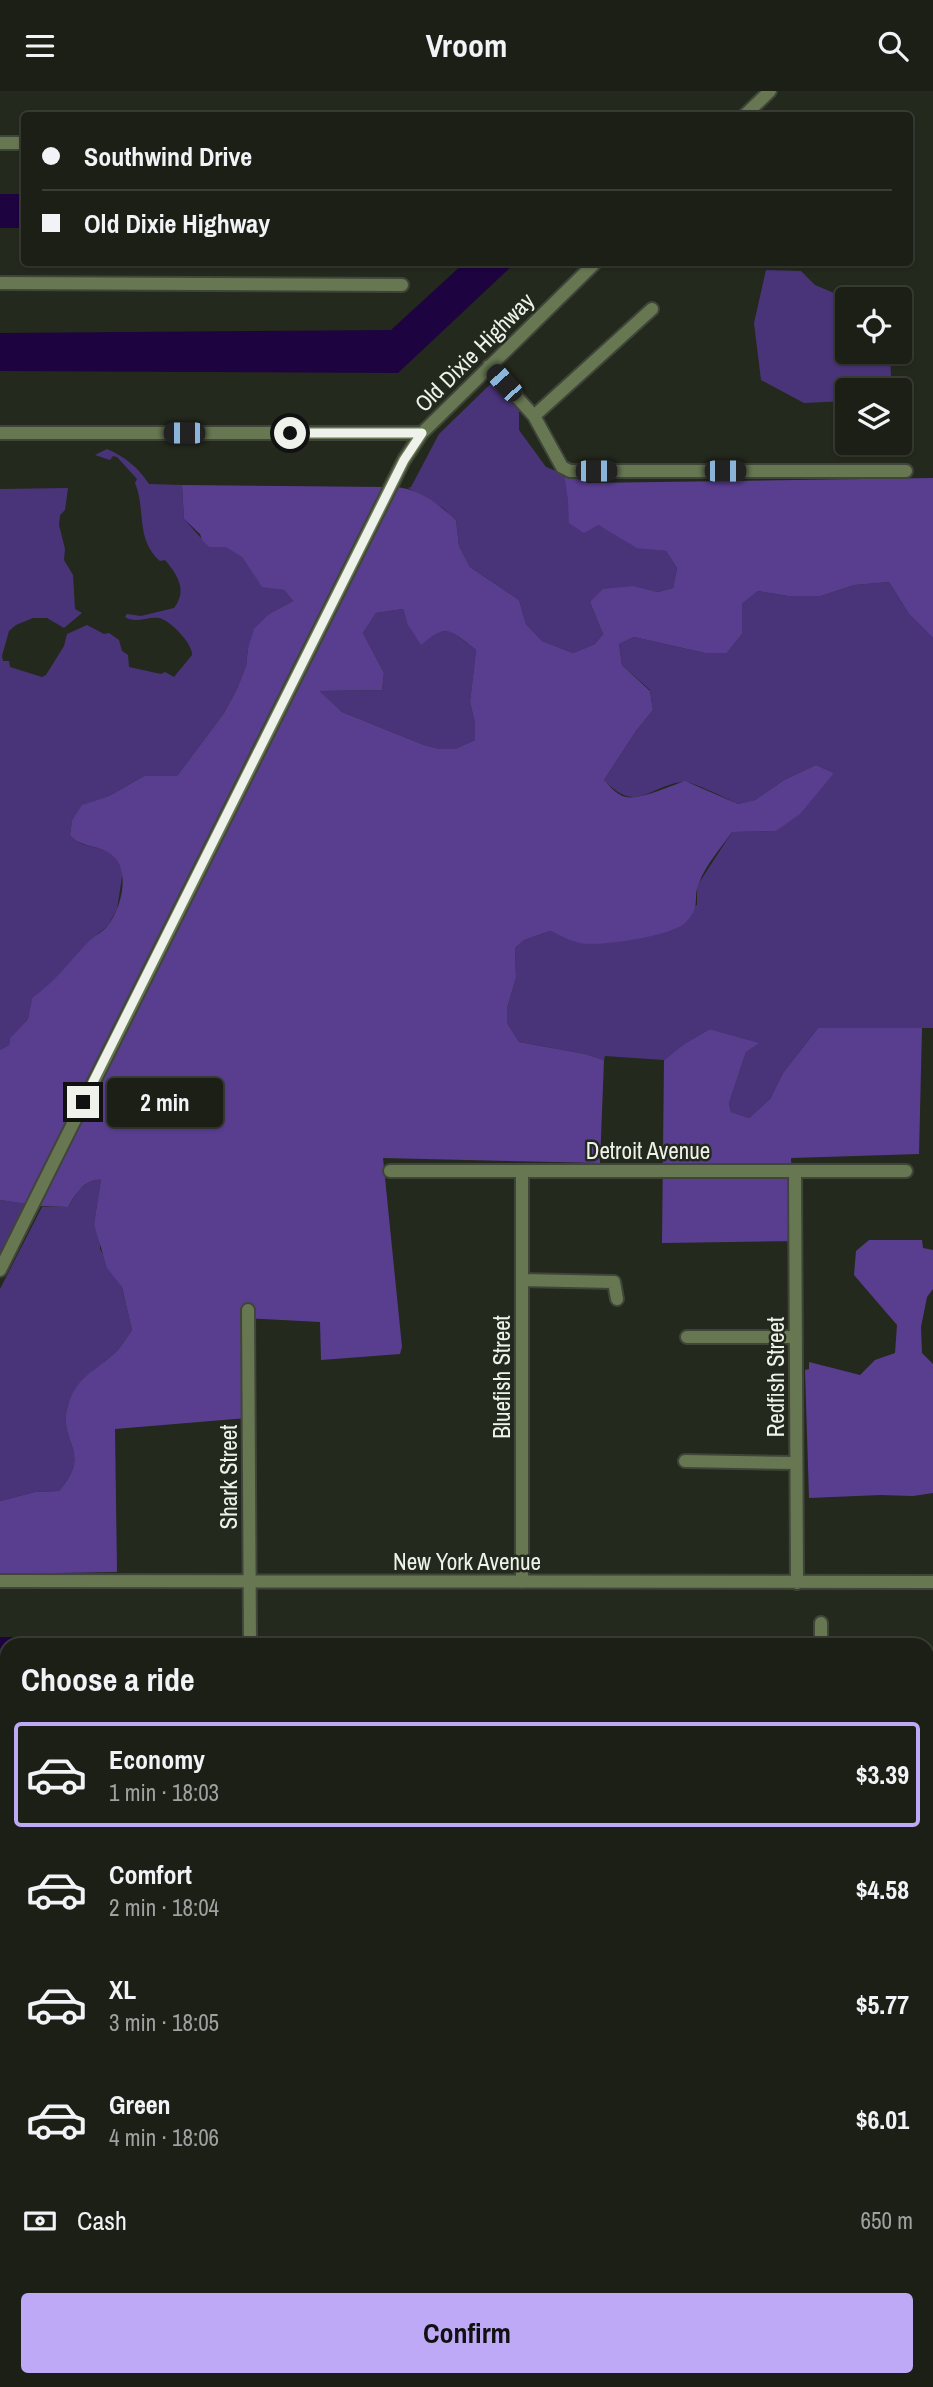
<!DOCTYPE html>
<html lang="en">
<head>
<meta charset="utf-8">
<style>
	body { margin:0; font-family:"Archivo Narrow",sans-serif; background:#24271f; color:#f1f3f6; height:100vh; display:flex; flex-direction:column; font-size:26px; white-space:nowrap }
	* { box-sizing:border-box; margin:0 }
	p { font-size:23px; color:#a0a2a1 }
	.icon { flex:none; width:38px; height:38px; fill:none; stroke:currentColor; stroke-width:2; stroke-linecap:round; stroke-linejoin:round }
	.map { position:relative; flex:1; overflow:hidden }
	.side { position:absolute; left:0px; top:1547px; width:934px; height:749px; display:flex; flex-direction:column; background:#1b1f16; border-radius:21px 21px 0 0; box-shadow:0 2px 5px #0004,0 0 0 2px #393d35 }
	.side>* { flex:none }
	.guide { position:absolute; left:21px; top:21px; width:892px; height:154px; border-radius:7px; box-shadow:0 2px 5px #0004,0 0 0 2px #393d35; display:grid; align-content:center; height:154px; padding:0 21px; background:#1b1f16 }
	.tools { position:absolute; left:835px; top:196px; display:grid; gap:14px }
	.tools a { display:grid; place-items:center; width:77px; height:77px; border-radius:7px; background:#1b1f16; box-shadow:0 2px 5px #0004,0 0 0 2px #393d35; font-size:35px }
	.end { position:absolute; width:32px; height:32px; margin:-16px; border:9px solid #eef2ea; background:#111; box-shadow:0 0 0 4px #111 }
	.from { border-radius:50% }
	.bubble { position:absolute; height:49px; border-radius:7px; background:#1b1f16; box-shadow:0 2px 5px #0004,0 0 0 2px #393d35; font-size:23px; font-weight:700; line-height:49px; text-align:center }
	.car { position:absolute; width:21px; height:42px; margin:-21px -10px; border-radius:9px; box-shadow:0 0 5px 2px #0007; background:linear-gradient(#222 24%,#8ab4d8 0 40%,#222 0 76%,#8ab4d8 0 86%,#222 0) }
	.guide b { display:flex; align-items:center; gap:24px; height:66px; font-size:26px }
	.guide b+b { border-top:2px solid #393d35 }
	.guide i { width:18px; height:18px; background:#f1f3f6 }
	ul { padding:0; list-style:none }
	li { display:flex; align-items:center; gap:21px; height:105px; margin:0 14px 10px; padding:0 7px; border:4px solid transparent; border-radius:7px }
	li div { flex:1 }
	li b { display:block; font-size:26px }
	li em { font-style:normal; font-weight:700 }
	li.active { border-color:#bda9f5 }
	li>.icon { width:63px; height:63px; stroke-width:1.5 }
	h2 { padding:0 21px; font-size:32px; line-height:84px }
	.pay { display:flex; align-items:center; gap:18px; height:77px; padding:0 21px; font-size:26px }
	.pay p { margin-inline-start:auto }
	.button { display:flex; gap:14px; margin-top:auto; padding:14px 21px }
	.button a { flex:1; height:80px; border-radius:7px; background:#bda9f5; color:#111; font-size:28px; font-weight:700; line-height:80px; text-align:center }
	header { display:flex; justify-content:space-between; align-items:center; height:91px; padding:0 21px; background:#1b1f16; font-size:32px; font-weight:700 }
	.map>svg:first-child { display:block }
	.green { fill:#4a3479 }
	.forest { fill:#593e90; fill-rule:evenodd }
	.water { fill:#1d033f }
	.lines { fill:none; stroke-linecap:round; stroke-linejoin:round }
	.minor-casing { stroke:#40453a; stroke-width:16 }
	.highway-casing { stroke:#40453a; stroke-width:23 }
	.minor { stroke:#677752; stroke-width:12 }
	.highway { stroke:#c1e888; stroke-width:19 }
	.route { stroke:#eef2ea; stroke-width:9 }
	.labels { text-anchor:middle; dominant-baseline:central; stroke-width:5; stroke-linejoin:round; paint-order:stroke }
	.street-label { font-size:23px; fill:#eef2ea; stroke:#24291d }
</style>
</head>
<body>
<header><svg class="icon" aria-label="menu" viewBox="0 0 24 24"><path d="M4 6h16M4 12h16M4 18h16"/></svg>Vroom<svg class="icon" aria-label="search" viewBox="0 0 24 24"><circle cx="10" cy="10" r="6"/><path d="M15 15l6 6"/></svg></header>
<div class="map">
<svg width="933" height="2296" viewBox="0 0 933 2296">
	<rect width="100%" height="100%" fill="#24291d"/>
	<path class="green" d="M766,179l35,1 14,14 33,14 -1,53h43l1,26 -22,12h-22v11l-43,2 -43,-23 -7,-57z
		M506,278l8,16 5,25v20l27,37 18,7 5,25v24l29,2 39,22 29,4 11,17 -4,20 -15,4 -24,-6 -44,16 13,32 -8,10 -22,9 -31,-12 -16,-17 -7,-24 -49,-33 -11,-21 -3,-26 -13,-12 -35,-20 3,-1 28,-53z
		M107,358c18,8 31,18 42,35l33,1 2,34 25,28 17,-1 16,11 20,29 22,4 9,11 -24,13 -21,35 -2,17 -9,23 -13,24 -47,63h-33l-35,20 -26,9 -11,15 -2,15c9,13 30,10 43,20 4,4 7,11 10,16l-6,38 -9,17 -17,13 -43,48 -16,11 -4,21 -18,19 -1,7 -9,5v-561l68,-1 -3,22 -5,5 -1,10 6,24 -1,11 9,15 2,34 7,4 -18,15 -17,-10h-14l-17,7 -7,6 -7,25 1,5h6l1,6 32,10 4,-2 18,-29 3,-12 20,-9 17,9 5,-1 10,7 3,11 6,4 1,12 32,7 4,-2 9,5 18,-22c1,-11 -22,-35 -33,-37 -12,-2 -23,6 -34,-1l2,-3 14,2 33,-8c14,-18 3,-34 -9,-48l-5,1c-25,-22 -14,-53 -25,-78l2,-4 -20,-22 -4,-1 -3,4 -15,-5z
		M889,491l20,32 24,24v390h-115l-35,45 -13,26 -21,19 -18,-6 -2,-9 17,-51 12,-9 -48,-14 -26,15 -20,16 -59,-4 -1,4 -19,-6 -66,-12 -12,-19v-15l9,-30 -1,-30 9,-8 26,-9 31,12 116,-38v-19l35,-54 44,-1 58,-58 -18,-8 -32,15 -29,20 -17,4c-11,-5 -45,-23 -55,-22 -36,4 -46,33 -79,-2l32,-49 17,-21 -3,-20 -28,-25 -3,-21 15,-7 71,16h22l15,-19v-30l16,-13 30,5h33l33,-11z
		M403,518l4,14 29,9 15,-1 25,19 -6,52 5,21v17l-20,9h-15l-16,-4 -82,-33 -24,-21 64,-1 2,-17 -21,-40 13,-20z
		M92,1088h9l-7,45 6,14v11l22,38 10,43c-5,7 -10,16 -16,22 -21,19 -42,27 -49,57 -8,35 26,43 -8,82l-24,1 -35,9v-212l42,-82h26l11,-17z
		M0,1109l27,4 -27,55z
		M928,2250h5v46h-83l6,-7h72z"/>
	<path class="forest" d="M564,383l24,9 345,-5v160l-24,-24 -20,-32 -35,3 -33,11h-33l-30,-5 -16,13v30l-15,19h-22l-71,-16 -15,7 3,21 28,26 3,19 -17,21 -32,49c6,6 12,15 22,17 14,3 44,-11 59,-16l53,23 17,-4 29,-20 32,-15 18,8 -34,41 -24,17 -44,1c-11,16 -26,32 -33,51 -7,15 3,22 -13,39 -13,14 -86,25 -106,21 -10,-2 -20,-8 -30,-12l-26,9 -9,8 1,30 -9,30v15l12,19 66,12 19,6 -4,103 -217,-5 19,189 -2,7 -79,6 -1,-38 -76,-4 3,100 -132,11 2,143 -117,2v-73l35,-9 24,-1c34,-39 0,-47 8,-82 7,-31 28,-38 49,-57 6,-6 11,-15 16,-22l-10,-43 -15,-19 -13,-44 7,-45c-17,0 -25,15 -33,28l-31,-1 358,-719c23,1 45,18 61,33l3,26 11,21 49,33 7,24 16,17 31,12 22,-9 8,-10 -13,-32 13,-13 31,-3 24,6 15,-4 4,-20 -11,-17 -29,-3 -39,-23 -14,8 -15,-10 -1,-24zM403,518l4,14 14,22c26,-23 30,-14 55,5l-6,52 5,21v17l-20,9h-15l-16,-4 -82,-33 -23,-21 63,-1 2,-17 -21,-40 13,-20z
		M182,394l203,2 -358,717 -27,-4v-150l9,-5 1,-7 18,-19 4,-21c23,-16 38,-37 57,-57 6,-6 16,-10 20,-17 12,-17 20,-48 7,-65 -11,-15 -36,-10 -46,-24l2,-15 10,-15 27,-9 35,-20h33l47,-63 13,-24 9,-23 2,-17 6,-20 15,-15 24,-13 -9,-11 -22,-3 -20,-30 -16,-10h-17l-7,-7 -2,-6 -16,-15z
		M818,937h104l-3,126 -128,4 4,83 -133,2 2,-183 20,-16 26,-15 49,14 -13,9 -17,51 2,9 18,6 21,-19 13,-26z
		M869,1149h53l1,8 10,2v39l-6,8 -6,30 1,26 11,11v129l-20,3 -33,-1 -71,3 -4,-128 4,-1v-7l51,13 15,-15 20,-7 2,-28 -43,-50 2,-24z
		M503,2289h99l-5,7h-93z"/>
	<path class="water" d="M0,103h24v34h-24z
		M464,172h51l-117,110 -398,-2v-38l391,-3z
		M0,1546l227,1v7h-220v15h-7z
		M0,2285h7v4h186v7h-193z"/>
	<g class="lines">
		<g class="minor-casing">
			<path id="minor" d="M745,24l25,-24
				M0,52h24
				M0,192l402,2
				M489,275l45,50 28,51 8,4h336
				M534,325l118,-107
				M0,342h422
				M390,1080h516
				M795,1080l2,412
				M0,1179l404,-810 18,-27 173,-170
				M522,1189l92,2 3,17
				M248,1219l2,335
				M687,1246h109
				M685,1370l111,2
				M0,1490l933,1
				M522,1491v-411
				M821,1532v22
				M0,1624h7
				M928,1732h5
				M0,1755h7
				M0,1880h7
				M0,2086h7
				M0,2233h7
				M246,2289l1,7
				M372,2296v-7"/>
		</g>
		<g class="highway-casing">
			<path id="highway" d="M928,2112l5,-7
				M928,2153l5,-7
				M774,2296l6,-7
				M809,2296l6,-7"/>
		</g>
		<use href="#minor" class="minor"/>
		<use href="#highway" class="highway"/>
	</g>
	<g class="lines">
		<path class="route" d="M83,1011l321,-642 18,-27h-132"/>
	</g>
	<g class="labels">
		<g class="street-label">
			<text transform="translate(474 261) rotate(-45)">Old Dixie Highway</text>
			<text x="648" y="1059">Detroit Avenue</text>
			<text transform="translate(501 1286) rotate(-90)">Bluefish Street</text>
			<text transform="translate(775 1286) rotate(-90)">Redfish Street</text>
			<text transform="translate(228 1386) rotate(-90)">Shark Street</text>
			<text x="467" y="1470">New York Avenue</text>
		</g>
	</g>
</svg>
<div class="tools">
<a><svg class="icon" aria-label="locate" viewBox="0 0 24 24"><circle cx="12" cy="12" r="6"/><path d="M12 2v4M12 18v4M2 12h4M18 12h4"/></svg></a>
<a><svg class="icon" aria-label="layers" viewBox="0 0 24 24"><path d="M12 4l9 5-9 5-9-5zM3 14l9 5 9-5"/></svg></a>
</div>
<i class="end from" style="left:290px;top:342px"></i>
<i class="end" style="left:83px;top:1011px"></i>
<div class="bubble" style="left:107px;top:987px;width:116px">2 min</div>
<i class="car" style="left:504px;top:292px;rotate:318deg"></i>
<i class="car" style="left:184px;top:342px;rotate:270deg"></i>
<i class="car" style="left:596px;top:380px;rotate:90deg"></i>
<i class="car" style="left:725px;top:380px;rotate:90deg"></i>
<div class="guide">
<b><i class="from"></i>Southwind Drive</b>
<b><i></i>Old Dixie Highway</b>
</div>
<section class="side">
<h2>Choose a ride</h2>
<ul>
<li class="active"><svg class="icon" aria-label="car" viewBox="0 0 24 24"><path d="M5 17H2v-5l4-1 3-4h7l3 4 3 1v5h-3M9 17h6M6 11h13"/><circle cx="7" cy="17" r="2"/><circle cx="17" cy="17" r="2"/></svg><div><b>Economy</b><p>1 min · 18:03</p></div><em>$3.39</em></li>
<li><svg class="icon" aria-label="car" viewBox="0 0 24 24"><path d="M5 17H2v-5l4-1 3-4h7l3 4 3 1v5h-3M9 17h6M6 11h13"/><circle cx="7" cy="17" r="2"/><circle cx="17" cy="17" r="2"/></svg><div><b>Comfort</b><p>2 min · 18:04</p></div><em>$4.58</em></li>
<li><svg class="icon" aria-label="car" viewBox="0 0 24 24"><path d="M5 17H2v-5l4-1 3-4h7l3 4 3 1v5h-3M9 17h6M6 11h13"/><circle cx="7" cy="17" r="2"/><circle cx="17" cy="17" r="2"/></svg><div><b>XL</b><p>3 min · 18:05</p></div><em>$5.77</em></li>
<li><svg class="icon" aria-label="car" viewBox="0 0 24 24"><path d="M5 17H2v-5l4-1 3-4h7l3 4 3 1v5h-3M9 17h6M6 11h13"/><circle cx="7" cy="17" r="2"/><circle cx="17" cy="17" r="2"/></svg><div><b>Green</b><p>4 min · 18:06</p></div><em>$6.01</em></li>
</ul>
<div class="pay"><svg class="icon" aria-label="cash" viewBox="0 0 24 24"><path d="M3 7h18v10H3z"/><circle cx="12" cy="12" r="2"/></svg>Cash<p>650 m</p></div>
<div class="button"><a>Confirm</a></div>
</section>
</div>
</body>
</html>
